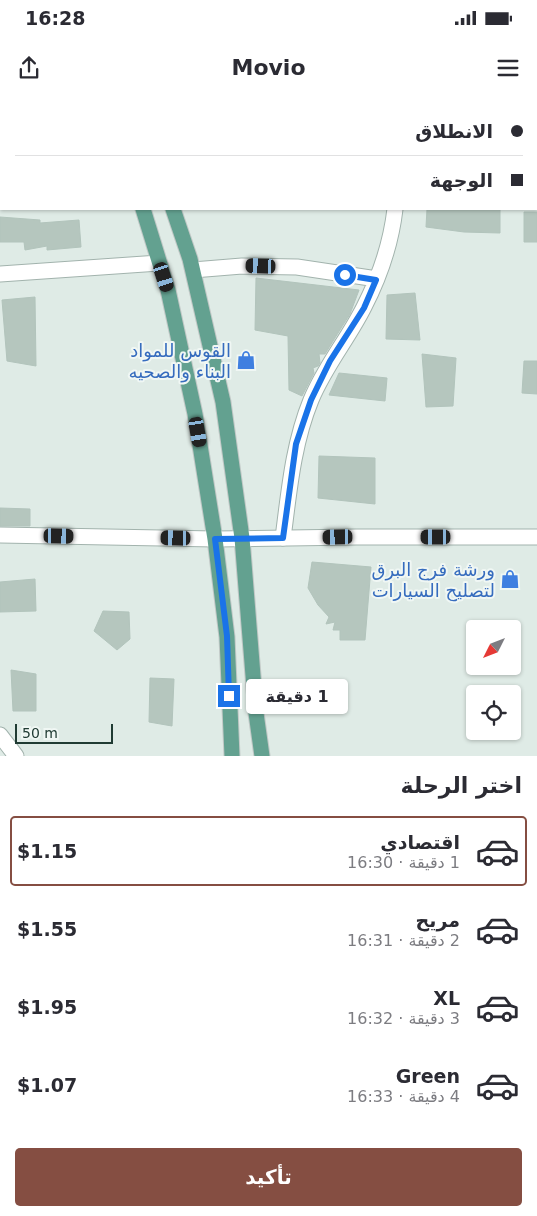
<!DOCTYPE html>
<html lang="ar">
<head>
<meta charset="utf-8">
<style>
	body { margin:0; font-family:"DejaVu Sans",Cairo,sans-serif; background:#f7f7f7; color:#2b2b33; direction:rtl; height:100vh; display:flex; flex-direction:column; font-size:19px; white-space:nowrap }
	* { box-sizing:border-box; margin:0 }
	p { font-size:16px; color:#7c7c81 }
	.icon { flex:none; width:28px; height:28px; fill:none; stroke:currentColor; stroke-width:2; stroke-linecap:round; stroke-linejoin:round }
	.map { position:relative; height:656px; overflow:hidden; direction:ltr }
	.drawer { display:flex; flex-direction:column; background:#fff; flex:1 }
	.drawer>* { flex:none }
	.banner { position:absolute; left:0px; top:0px; width:538px; height:110px; box-shadow:0 1px 4px #0004; direction:rtl; display:grid; align-content:center; height:110px; padding:0 15px; background:#fff }
	.needle { width:32px; rotate:228deg }
	.fabs { position:absolute; left:466px; top:520px; display:grid; gap:10px }
	.fabs a { display:grid; place-items:center; width:55px; height:55px; border-radius:5px; background:#fff; box-shadow:0 1px 4px #0004; font-size:25px }
	.scale { position:absolute; left:15px; bottom:12px; width:98px; box-sizing:border-box; padding-left:5px; border:2px solid #203b33; border-top:0; font-size:14px; line-height:18px; white-space:nowrap; color:#203b33; -webkit-text-stroke:4px #f0f7f4; paint-order:stroke }
	.end { position:absolute; width:22px; height:22px; margin:-11px; border:6px solid #1a73e8; background:#fff; box-shadow:0 0 0 2px #fff }
	.from { border-radius:50% }
	.bubble { position:absolute; height:35px; border-radius:5px; background:#fff; box-shadow:0 1px 4px #0004; font-size:16px; font-weight:600; line-height:35px; text-align:center; direction:rtl }
	.car { position:absolute; width:15px; height:30px; margin:-15px -8px; border-radius:6px; box-shadow:0 0 4px 1px #0007; background:linear-gradient(#222 24%,#8ab4d8 0 40%,#222 0 76%,#8ab4d8 0 86%,#222 0) }
	.banner b { display:flex; align-items:center; gap:18px; height:48px; font-size:19px }
	.banner b+b { border-top:1px solid #e1e1e2 }
	.banner i { width:12px; height:12px; background:#2b2b33 }
	ul { padding:0; list-style:none }
	li { display:flex; align-items:center; gap:15px; height:70px; margin:0 10px 8px; padding:0 5px; border:2px solid transparent; border-radius:5px }
	li div { flex:1 }
	li b { display:block; font-size:19px }
	li em { font-style:normal; font-weight:600 }
	li.current { border-color:#854e42 }
	li>.icon { width:45px; height:45px; stroke-width:1.5 }
	h2 { padding:0 15px; font-size:22px; line-height:60px }
	.button { display:flex; gap:10px; margin-top:auto; padding:10px 15px }
	.button a { flex:1; height:58px; border-radius:5px; background:#854e42; color:#fff; font-size:20px; font-weight:600; line-height:58px; text-align:center }
	.status { display:flex; justify-content:space-between; align-items:center; height:35px; padding:0 25px; background:#fff; direction:ltr }
	.status svg { height:14px; fill:currentColor }
	header { display:flex; justify-content:space-between; align-items:center; height:65px; padding:0 15px; background:#fff; font-size:22px; font-weight:600 }
	.map>svg:first-child { display:block }
	.building { fill:#b5c6be; stroke:#b2c4bc }
	.lines { fill:none; stroke-linecap:round; stroke-linejoin:round }
	.minor-casing { stroke:#a2b3ad; stroke-width:17 }
	.tertiary-casing { stroke:#a2b3ad; stroke-width:17 }
	.primary-casing { stroke:#c1c8c6; stroke-width:17 }
	.minor { stroke:#fff; stroke-width:15 }
	.tertiary { stroke:#fff; stroke-width:15 }
	.primary { stroke:#63a190; stroke-width:15 }
	.route { stroke:#1a73e8; stroke-width:6 }
	.labels { text-anchor:middle; dominant-baseline:central; stroke-width:4; stroke-linejoin:round; paint-order:stroke }
	.shop-label { font-size:18px; fill:#366cbe; stroke:#f0f7f4; text-anchor:end }
</style>
</head>
<body>
<div class="status"><b>16:28</b><svg viewBox="0 0 49 12"><path d="M0 12V9h3v3zM5 12V6h3v6zM10 12V3h3v9zM15 12V0h3v12zM26 1h20v11H26zM47 4h2v5h-2z"/></svg></div>
<header><svg class="icon" aria-label="menu" viewBox="0 0 24 24"><path d="M4 6h16M4 12h16M4 18h16"/></svg>Movio<svg class="icon" aria-label="share" viewBox="0 0 24 24"><path d="M12 15V3M7 8l5-5 5 5M5 13v7h14v-7"/></svg></header>
<div class="map">
<svg width="537" height="656" viewBox="0 0 537 656">
	<rect width="100%" height="100%" fill="#dfebe6"/>
	<path class="building" d="M427,109h73v24l-36,-1 -38,-5z
		M524,112h13v30h-13z
		M0,117l40,3v3l39,-3 2,27 -34,3v-4l-22,4 -1,-8h-24z
		M256,178l103,12 -9,24 -7,11 -18,29h-6l1,9 -2,3 -5,2 1,5 -12,23 -13,-6 -1,-54 -33,-6z
		M415,193l5,47 -34,-1 1,-44z
		M35,197l1,69 -29,-5 -5,-61z
		M422,254l34,4 -3,48 -27,1z
		M524,261h13v33l-15,-1z
		M339,273l48,5 -2,23 -56,-6z
		M319,356l56,2v46l-57,-6z
		M0,408l30,1v17h-30z
		M312,462l59,5 -6,73h-25v-10h-7l2,-8 -9,2 3,-7 -11,-12 -10,-17z
		M35,479l1,32 -36,1v-30z
		M103,511l26,1 1,27 -13,11 -23,-19z
		M11,570l25,4v37h-23z
		M150,578l24,1 -2,47 -23,-4z"/>
	<g class="lines">
		<g class="minor-casing">
			<path id="minor" d="M402,1v-1
				M536,41h1
				M193,170l49,-4 55,1 80,12
				M0,174l159,-11
				M0,435l215,4
				M283,438c6,-46 10,-94 28,-138 14,-34 37,-61 53,-93 16,-31 27,-64 31,-98
				M0,635l16,21"/>
		</g>
		<g class="tertiary-casing">
			<path id="tertiary" d="M215,439l141,-2h181"/>
		</g>
		<g class="primary-casing">
			<path id="primary" d="M105,0v1
				M135,0l1,1
				M143,109l25,81 27,124 20,125 12,98 5,119
				M173,109l17,50 33,143 19,136 14,175 6,43"/>
		</g>
		<use href="#minor" class="minor"/>
		<use href="#tertiary" class="tertiary"/>
		<use href="#primary" class="primary"/>
	</g>
	<g class="lines">
		<path class="route" d="M229,596l-2,-60 -12,-97 68,-1 13,-94 15,-44 19,-39 34,-53 12,-28 -31,-5"/>
	</g>
	<defs>
		<g id="shop-bare" transform="scale(1.5)"><path d="M-5-2.5h2.3a2.7 3.5 0 0 1 5.4 0H5L5.5 6h-11ZM-1.5-2.5h3a1.5 2.3 0 0 0-3 0Z" fill="#3f7fe0" stroke="#f0f7f4" stroke-width="2.5" paint-order="stroke"/></g>
	</defs>
	<g fill-rule="evenodd">
		<use href="#shop-bare" x="246" y="260"/>
		<use href="#shop-bare" x="510" y="479"/>
	</g>
	<g class="labels">
		<g class="shop-label">
			<text x="231" y="250">القوس للمواد<tspan x="231" dy="21">البناء والصحيه</tspan></text>
			<text x="495" y="469">ورشة فرج البرق<tspan x="495" dy="21">لتصليح السيارات</tspan></text>
		</g>
	</g>
</svg>
<div class="fabs">
<a><svg class="needle" viewBox="-14 -14 28 28"><path d="M0-13l5 13h-10z" fill="#e53935"/><path d="M0 13l5-13h-10z" fill="#7c7c81"/></svg></a>
<a><svg class="icon" aria-label="locate" viewBox="0 0 24 24"><circle cx="12" cy="12" r="6"/><path d="M12 2v4M12 18v4M2 12h4M18 12h4"/></svg></a>
</div>
<div class="scale">50 m</div>
<i class="end from" style="left:345px;top:175px"></i>
<i class="end" style="left:229px;top:596px"></i>
<div class="bubble" style="left:246px;top:579px;width:102px">1 دقيقة</div>
<i class="car" style="left:261px;top:166px;rotate:272deg"></i>
<i class="car" style="left:164px;top:177px;rotate:162deg"></i>
<i class="car" style="left:198px;top:332px;rotate:170deg"></i>
<i class="car" style="left:59px;top:436px;rotate:91deg"></i>
<i class="car" style="left:338px;top:437px;rotate:269deg"></i>
<i class="car" style="left:436px;top:437px;rotate:270deg"></i>
<i class="car" style="left:176px;top:438px;rotate:271deg"></i>
<div class="banner">
<b><i class="from"></i>الانطلاق</b>
<b><i></i>الوجهة</b>
</div>
</div>
<section class="drawer">
<h2>اختر الرحلة</h2>
<ul>
<li class="current"><svg class="icon" aria-label="car" viewBox="0 0 24 24"><path d="M5 17H2v-5l4-1 3-4h7l3 4 3 1v5h-3M9 17h6M6 11h13"/><circle cx="7" cy="17" r="2"/><circle cx="17" cy="17" r="2"/></svg><div><b>اقتصادي</b><p>1 دقيقة · 16:30</p></div><em>$1.15</em></li>
<li><svg class="icon" aria-label="car" viewBox="0 0 24 24"><path d="M5 17H2v-5l4-1 3-4h7l3 4 3 1v5h-3M9 17h6M6 11h13"/><circle cx="7" cy="17" r="2"/><circle cx="17" cy="17" r="2"/></svg><div><b>مريح</b><p>2 دقيقة · 16:31</p></div><em>$1.55</em></li>
<li><svg class="icon" aria-label="car" viewBox="0 0 24 24"><path d="M5 17H2v-5l4-1 3-4h7l3 4 3 1v5h-3M9 17h6M6 11h13"/><circle cx="7" cy="17" r="2"/><circle cx="17" cy="17" r="2"/></svg><div><b>XL</b><p>3 دقيقة · 16:32</p></div><em>$1.95</em></li>
<li><svg class="icon" aria-label="car" viewBox="0 0 24 24"><path d="M5 17H2v-5l4-1 3-4h7l3 4 3 1v5h-3M9 17h6M6 11h13"/><circle cx="7" cy="17" r="2"/><circle cx="17" cy="17" r="2"/></svg><div><b>Green</b><p>4 دقيقة · 16:33</p></div><em>$1.07</em></li>
</ul>
<div class="button"><a>تأكيد</a></div>
</section>
</body>
</html>
